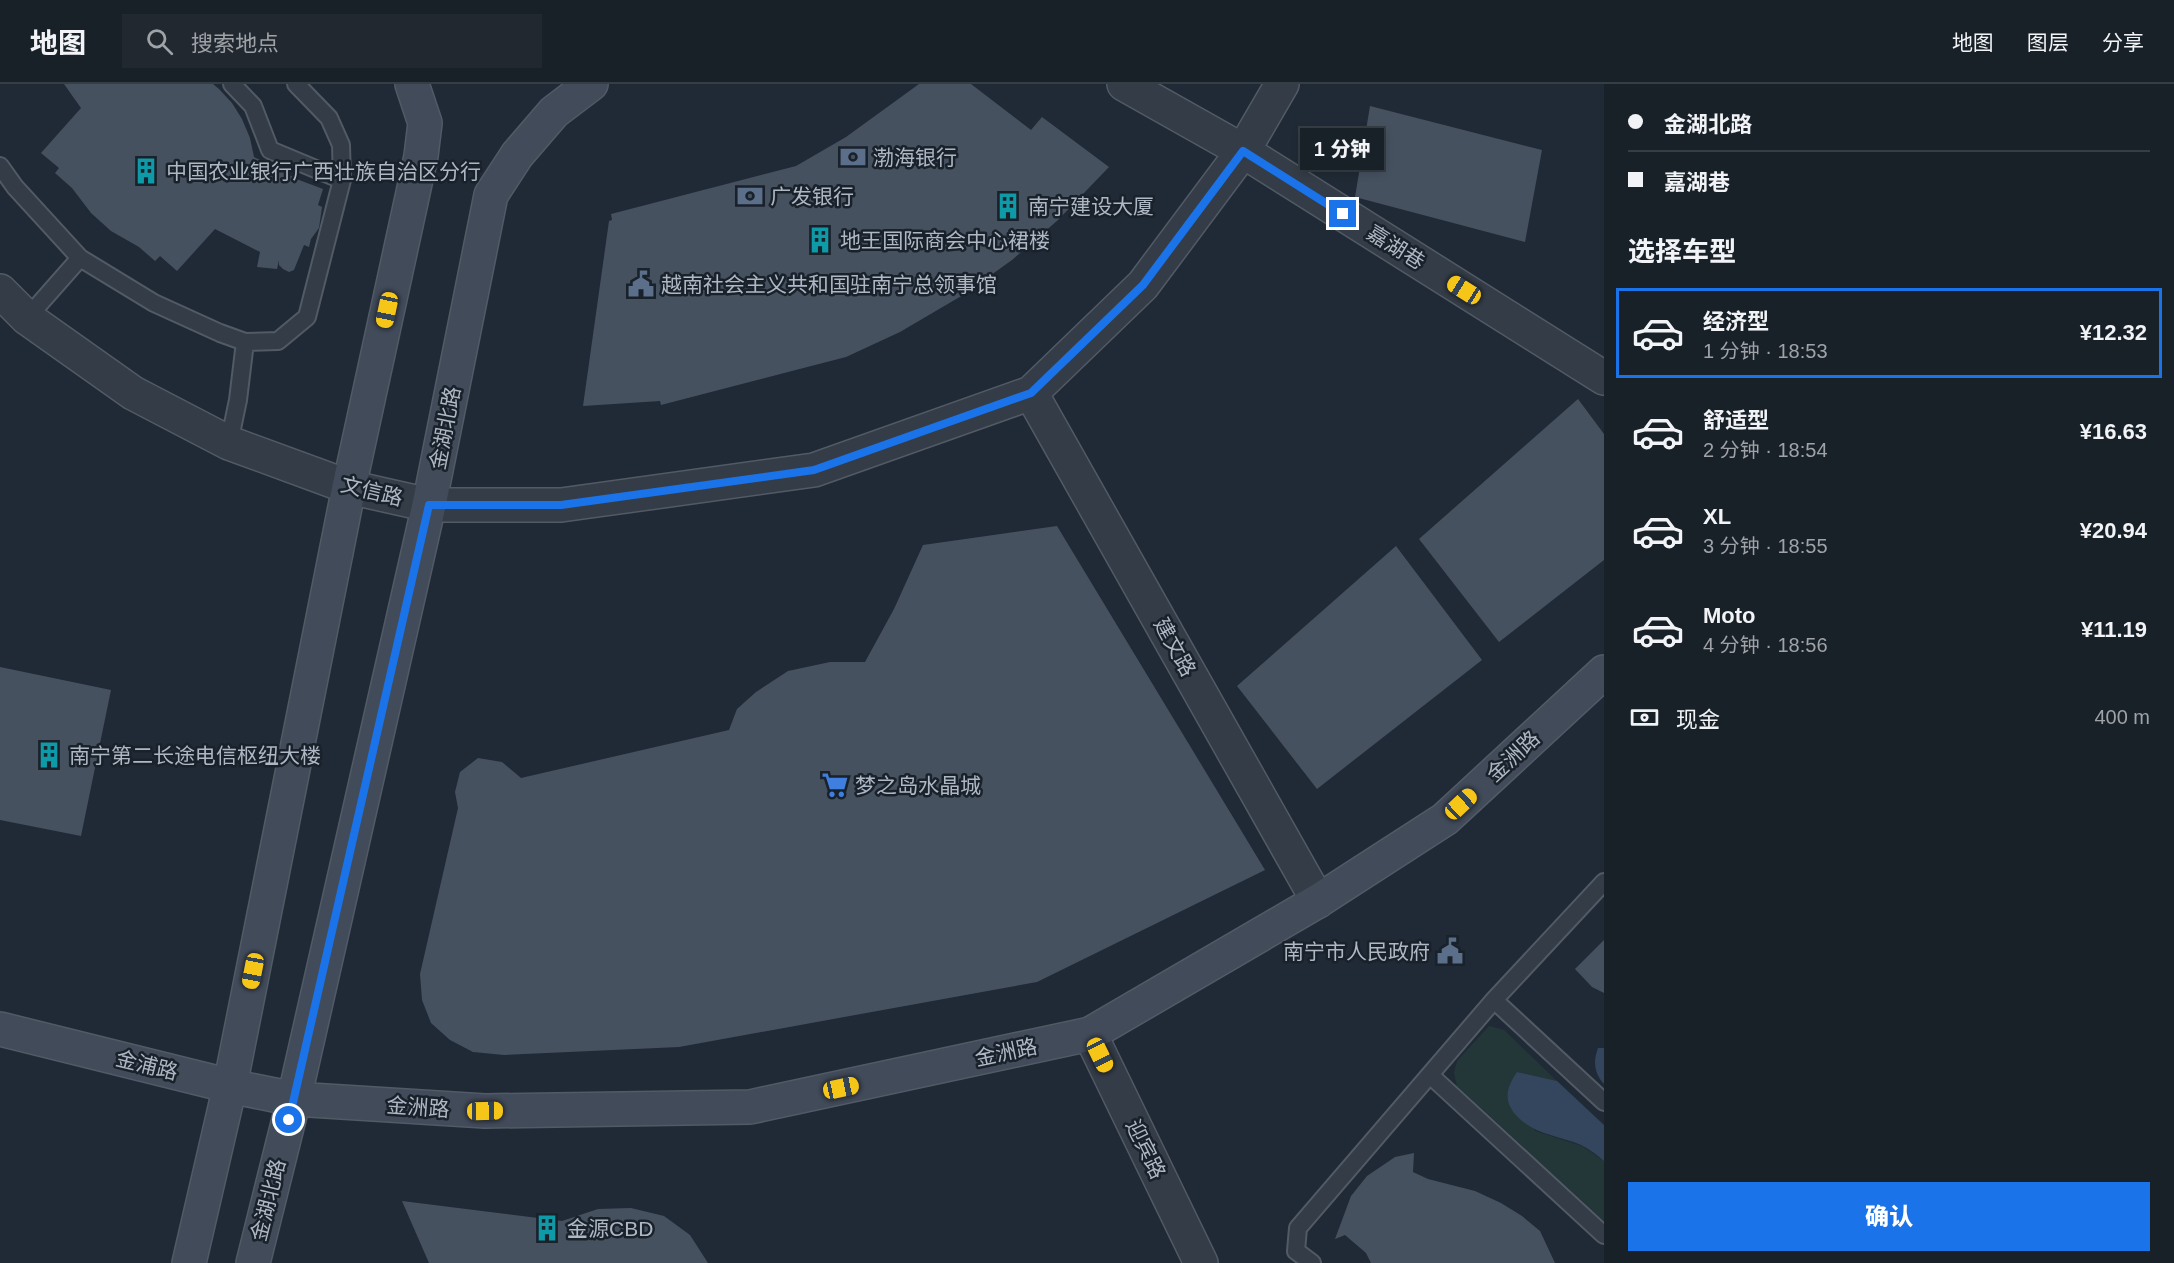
<!DOCTYPE html>
<html lang="zh">
<head>
<meta charset="utf-8">
<style>
	body { margin:0; font-family:Arial,"Noto Sans SC",sans-serif; background:#212830; color:#f1f3f6; height:100vh; display:flex; flex-direction:column; font-size:22px; white-space:nowrap }
	* { box-sizing:border-box; margin:0 }
	p { font-size:20px; color:#9fa3a8 }
	.icon { flex:none; width:33px; height:33px; fill:none; stroke:currentColor; stroke-width:2; stroke-linecap:round; stroke-linejoin:round }
	.map { position:relative; flex:1; overflow:hidden }
	.drawer { display:flex; flex-direction:column; background:#182028; width:570px }
	.drawer>* { flex:none }
	.hud { display:grid; align-content:center; height:132px; padding:0 24px; background:#182028 }
	.end { position:absolute; width:27px; height:27px; margin:-14px; border:8px solid #1a73e8; background:#fff; box-shadow:0 0 0 3px #fff }
	.from { border-radius:50% }
	.bubble { position:absolute; height:42px; border-radius:0px; background:#182028; box-shadow:0 3px 9px #0003,0 0 0 2px #363e45; font-size:20px; font-weight:800; line-height:42px; text-align:center }
	.car { position:absolute; width:18px; height:36px; margin:-18px -9px; border-radius:8px; box-shadow:0 0 4px 2px #0007; background:linear-gradient(#f5c518 24%,#345 0 40%,#f5c518 0 76%,#345 0 86%,#f5c518 0) }
	.hud b { display:flex; align-items:center; gap:21px; height:57px; font-size:22px }
	.hud b+b { border-top:2px solid #363e45 }
	.hud i { width:15px; height:15px; background:#f1f3f6 }
	ul { padding:0; list-style:none }
	li { display:flex; align-items:center; gap:18px; height:90px; margin:0 12px 9px; padding:0 12px; border:3px solid transparent; border-radius:0px }
	li div { flex:1 }
	li b { display:block; font-size:22px }
	li em { font-style:normal; font-weight:800 }
	li.current { border-color:#1a73e8 }
	li>.icon { width:54px; height:54px; stroke-width:1.5 }
	h2 { padding:0 24px; font-size:27px; line-height:72px }
	.pay { display:flex; align-items:center; gap:15px; height:66px; padding:0 24px; font-size:22px }
	.pay p { margin-inline-start:auto }
	.primary-button { display:flex; gap:12px; margin-top:auto; padding:12px 24px }
	.primary-button a { flex:1; height:69px; border-radius:0px; background:#1a73e8; color:#fff; font-size:24px; font-weight:800; line-height:69px; text-align:center }
	header { display:flex; align-items:center; gap:36px; box-sizing:border-box; height:84px; padding:0 30px; background:#182028; border-bottom:2px solid #363e45 }
	header strong { font-size:28px }
	nav { display:flex; gap:33px; margin-inline-start:auto; font-size:21px }
	.search { width:420px; height:54px; background:#212830; display:flex; align-items:center; gap:15px; box-sizing:border-box; padding:0 21px; border-radius:0px; color:#9fa3a8; font-size:22px }
	main { display:flex; flex:1; min-height:0 }
	.map>svg:first-child { display:block }
	.green { fill:#233738 }
	.water { fill:#34465d }
	.building { fill:#465160 }
	.lines { fill:none; stroke-linecap:round; stroke-linejoin:round }
	.service-casing { stroke:#515a65; stroke-width:20 }
	.minor-casing { stroke:#515a65; stroke-width:36 }
	.secondary-casing { stroke:#515a65; stroke-width:36 }
	.service { stroke:#343c47; stroke-width:16 }
	.minor { stroke:#343c47; stroke-width:33 }
	.secondary { stroke:#424b5a; stroke-width:33 }
	.route { stroke:#1a73e8; stroke-width:8 }
	.labels { text-anchor:middle; dominant-baseline:central; stroke-width:5; stroke-linejoin:round; paint-order:stroke }
	.poi-label { font-size:21px; fill:#aeb7c4; stroke:#19212b; text-anchor:start }
	.street-label { font-size:21px; fill:#aeb7c4; stroke:#19212b }
</style>
</head>
<body>
<header>
<strong>地图</strong>
<div class="search"><svg class="icon" aria-label="search" viewBox="0 0 24 24"><circle cx="10" cy="10" r="6"/><path d="M15 15l6 6"/></svg>搜索地点</div>
<nav><a>地图</a><a>图层</a><a>分享</a></nav>
</header>
<main>
<div class="map">
<svg width="1604" height="1179" viewBox="0 0 1604 1179">
	<rect width="100%" height="100%" fill="#202a36"/>
	<path class="green" d="M1489,942l15,4 53,51 -40,-9 18,59 47,15 22,15v60l-147,-135 -3,-13 3,-12z"/>
	<path class="water" d="M1598,964h6v36c-10,-11 -11,-23 -6,-36z
		M1517,988l40,9 47,44v36c-7,-6 -15,-12 -23,-16 -24,-10 -48,-10 -66,-31 -12,-15 -8,-27 2,-42z"/>
	<path class="building" d="M64,0h149l6,5 13,14 10,16 8,19 4,19 45,23 24,9 -5,16 4,2 -3,21 -8,11 -2,8 -5,-2 -10,25 -5,2 -6,-3 -4,-4v-5l-2,9 -20,-2 3,-15 -45,-23 -38,42 -17,-15 -5,5 -16,-14 -28,-16 -20,-18 -19,-25 -17,-15 4,-5 -18,-15 40,-45z
		M919,0h52l60,46 11,-13 67,50 -51,53 -46,40 -49,35 -63,37 -54,25 -185,48 -1,-4 -77,5 26,-185 3,-1 -1,-6 185,-48 50,-29z
		M1370,22l172,44 -17,92 -170,-45z
		M1578,315l26,35v126l-105,82 -80,-103z
		M1057,442l208,344 -228,112 -358,65 -175,8 -31,-3 -23,-12 -19,-17 -9,-23 -2,-26 38,-166 -3,-16 5,-20 18,-14 24,4 19,16 208,-48 8,-21 19,-17 32,-21 42,-9h35l29,-53 29,-64z
		M1396,462l86,114 -165,129 -80,-103z
		M0,583l111,23 -30,146 -81,-16z
		M1604,856v53l-12,-6 -17,-18z
		M1414,1069l-1,19 15,7 47,12 26,12 21,13 18,15 15,32h-184l-5,-10 -21,-18 -10,4 16,-43 16,-20 28,-19z
		M402,1117l160,20 36,-12 33,-1 33,8 26,19 18,28h-279z"/>
	<g class="lines">
		<g class="service-casing">
			<path id="service" d="M232,0l21,22 17,44 72,30
				M0,82l15,21 65,71 74,45 66,30 25,9 33,-1 29,-24 35,-137 -1,-35 -12,-27 -33,-34
				M27,234l53,-60
				M229,359l9,-43 7,-58
				M1494,916l110,102
				M1430,991l174,160
				M1312,1179l-16,-12 2,-23 196,-228 110,-118"/>
		</g>
		<g class="minor-casing">
			<path id="minor" d="M1124,0l119,67 361,227
				M0,207l27,27 106,75 96,50 120,44 80,18h132l253,-35 217,-77 112,-108 100,-134 39,-67
				M1031,309l287,508
				M1090,950l111,229"/>
		</g>
		<g class="secondary-casing">
			<path id="secondary" d="M0,945l230,57 64,13 191,12 265,-4 340,-73 228,-133 127,-82 159,-147
				M189,1179l41,-177 119,-599 72,-331 4,-33 -13,-39
				M253,1179l41,-164 135,-594 62,-310 26,-40 37,-43 37,-28"/>
		</g>
		<use href="#service" class="service"/>
		<use href="#minor" class="minor"/>
		<use href="#secondary" class="secondary"/>
	</g>
	<g class="lines">
		<path class="route" d="M289,1036l140,-615h132l253,-35 217,-77 112,-108 100,-134 100,63"/>
	</g>
	<defs>
		<g id="bank-bare" transform="scale(2.07)"><path d="M-6-4H6V4H-6ZM0-2.3a2.3 2.3 0 1 0 0 4.6a2.3 2.3 0 1 0 0-4.6Z" fill="#5c6f8a" stroke="#19212b" stroke-width="2.5" paint-order="stroke"/></g>
		<g id="building-bare" transform="scale(2.07)"><path d="M-4-6H4V6H1V3H-1V6H-4ZM-2.5-4.3h1.7v1.8h-1.7ZM.8-4.3h1.7v1.8H.8ZM-2.5-1h1.7V.8h-1.7ZM.8-1h1.7V.8H.8Z" fill="#0f9aa8" stroke="#19212b" stroke-width="2.5" paint-order="stroke"/></g>
		<g id="civic-bare" transform="scale(2.07)"><path d="M-.6-6.5H3V-4.5H.6V-3L4-1V1h2V6H-6V1h2V-1L-.6-3ZM-1.2 2.5V6h2.4V2.5Z" fill="#5c6f8a" stroke="#19212b" stroke-width="2.5" paint-order="stroke"/></g>
		<g id="supermarket-bare" transform="scale(2.07)"><path d="M-6-5.5h2.5l.6 2H6L4.5 2H-2.5L-4.4-4H-6ZM-1.5 3.2a1.3 1.3 0 1 0 .1 0ZM3 3.2a1.3 1.3 0 1 0 .1 0Z" fill="#3f7fe0" stroke="#19212b" stroke-width="2.5" paint-order="stroke"/></g>
	</defs>
	<g fill-rule="evenodd">
		<use href="#bank-bare" x="853" y="73"/>
		<use href="#building-bare" x="146" y="87"/>
		<use href="#bank-bare" x="750" y="112"/>
		<use href="#building-bare" x="1008" y="122"/>
		<use href="#building-bare" x="820" y="156"/>
		<use href="#civic-bare" x="641" y="200"/>
		<use href="#building-bare" x="49" y="671"/>
		<use href="#supermarket-bare" x="835" y="701"/>
		<use href="#civic-bare" x="1450" y="867"/>
		<use href="#building-bare" x="547" y="1144"/>
	</g>
	<g class="labels">
		<g class="poi-label">
			<text x="873" y="73">渤海银行</text>
			<text x="166" y="87">中国农业银行广西壮族自治区分行</text>
			<text x="770" y="112">广发银行</text>
			<text x="1028" y="122">南宁建设大厦</text>
			<text x="840" y="156">地王国际商会中心裙楼</text>
			<text x="661" y="200">越南社会主义共和国驻南宁总领事馆</text>
			<text x="69" y="671">南宁第二长途电信枢纽大楼</text>
			<text x="855" y="701">梦之岛水晶城</text>
			<text x="1430" y="867" text-anchor="end">南宁市人民政府</text>
			<text x="567" y="1144">金源CBD</text>
		</g>
		<g class="street-label">
			<text transform="translate(1396 163) rotate(32)">嘉湖巷</text>
			<text transform="translate(445 344) rotate(-79)">金湖北路</text>
			<text transform="translate(372 407) rotate(14)">文信路</text>
			<text transform="translate(1175 563) rotate(61)">建文路</text>
			<text transform="translate(1513 672) rotate(-43)">金洲路</text>
			<text transform="translate(1006 968) rotate(-12)">金洲路</text>
			<text transform="translate(147 981) rotate(14)">金浦路</text>
			<text transform="translate(418 1023) rotate(4)">金洲路</text>
			<text transform="translate(1146 1065) rotate(64)">迎宾路</text>
			<text transform="translate(268 1116) rotate(-76)">金湖北路</text>
		</g>
	</g>
</svg>
<i class="end from" style="left:289px;top:1036px"></i>
<i class="end" style="left:1343px;top:130px"></i>
<div class="bubble" style="left:1300px;top:44px;width:84px">1 分钟</div>
<i class="car" style="left:1464px;top:206px;rotate:302deg"></i>
<i class="car" style="left:387px;top:226px;rotate:192deg"></i>
<i class="car" style="left:1461px;top:720px;rotate:47deg"></i>
<i class="car" style="left:253px;top:887px;rotate:191deg"></i>
<i class="car" style="left:1100px;top:971px;rotate:154deg"></i>
<i class="car" style="left:841px;top:1004px;rotate:78deg"></i>
<i class="car" style="left:485px;top:1027px;rotate:89deg"></i>
</div>
<section class="drawer">
<div class="hud">
<b><i class="from"></i>金湖北路</b>
<b><i></i>嘉湖巷</b>
</div>
<h2>选择车型</h2>
<ul>
<li class="current"><svg class="icon" aria-label="car" viewBox="0 0 24 24"><path d="M5 17H2v-5l4-1 3-4h7l3 4 3 1v5h-3M9 17h6M6 11h13"/><circle cx="7" cy="17" r="2"/><circle cx="17" cy="17" r="2"/></svg><div><b>经济型</b><p>1 分钟 · 18:53</p></div><em>¥12.32</em></li>
<li><svg class="icon" aria-label="car" viewBox="0 0 24 24"><path d="M5 17H2v-5l4-1 3-4h7l3 4 3 1v5h-3M9 17h6M6 11h13"/><circle cx="7" cy="17" r="2"/><circle cx="17" cy="17" r="2"/></svg><div><b>舒适型</b><p>2 分钟 · 18:54</p></div><em>¥16.63</em></li>
<li><svg class="icon" aria-label="car" viewBox="0 0 24 24"><path d="M5 17H2v-5l4-1 3-4h7l3 4 3 1v5h-3M9 17h6M6 11h13"/><circle cx="7" cy="17" r="2"/><circle cx="17" cy="17" r="2"/></svg><div><b>XL</b><p>3 分钟 · 18:55</p></div><em>¥20.94</em></li>
<li><svg class="icon" aria-label="car" viewBox="0 0 24 24"><path d="M5 17H2v-5l4-1 3-4h7l3 4 3 1v5h-3M9 17h6M6 11h13"/><circle cx="7" cy="17" r="2"/><circle cx="17" cy="17" r="2"/></svg><div><b>Moto</b><p>4 分钟 · 18:56</p></div><em>¥11.19</em></li>
</ul>
<div class="pay"><svg class="icon" aria-label="cash" viewBox="0 0 24 24"><path d="M3 7h18v10H3z"/><circle cx="12" cy="12" r="2"/></svg>现金<p>400 m</p></div>
<div class="primary-button"><a>确认</a></div>
</section>
</main>
</body>
</html>
